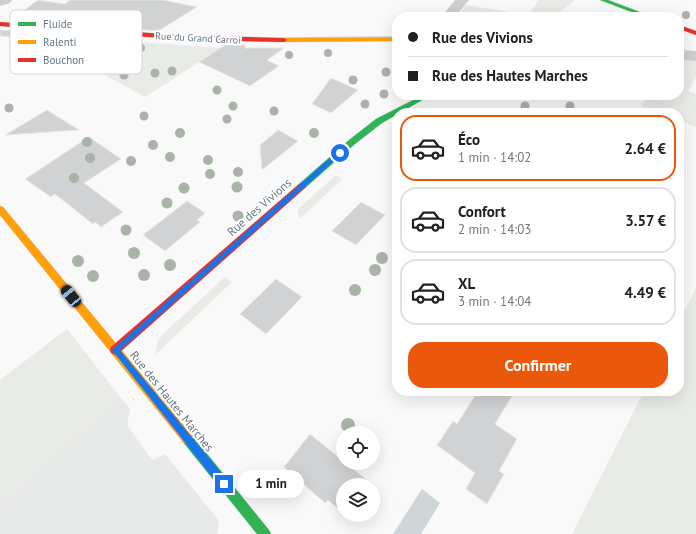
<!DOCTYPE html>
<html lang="fr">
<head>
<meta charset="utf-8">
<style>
	body { margin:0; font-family:"PT Sans",sans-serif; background:#f6f6f6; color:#202124; height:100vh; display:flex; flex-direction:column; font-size:15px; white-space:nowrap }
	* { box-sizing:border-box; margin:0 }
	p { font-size:13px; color:#757577 }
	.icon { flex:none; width:22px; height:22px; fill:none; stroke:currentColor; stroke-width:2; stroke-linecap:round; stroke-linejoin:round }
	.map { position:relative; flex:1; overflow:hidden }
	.sheet { position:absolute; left:392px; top:108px; width:292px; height:288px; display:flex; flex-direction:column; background:#fff; border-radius:16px; box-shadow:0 4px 16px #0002 }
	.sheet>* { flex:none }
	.banner { position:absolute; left:392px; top:12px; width:292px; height:88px; border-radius:16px; box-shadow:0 4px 16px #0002; display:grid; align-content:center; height:88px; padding:0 16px; background:#fff }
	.buttons { position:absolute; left:336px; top:426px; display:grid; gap:8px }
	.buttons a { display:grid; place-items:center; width:44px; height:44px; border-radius:50%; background:#fff; box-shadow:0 4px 16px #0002; font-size:20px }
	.end { position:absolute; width:18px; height:18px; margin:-9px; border:5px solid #1a73e8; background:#fff; box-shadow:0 0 0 2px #fff }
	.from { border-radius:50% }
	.bubble { position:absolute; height:28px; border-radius:14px; background:#fff; box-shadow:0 4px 16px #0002; font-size:13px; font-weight:800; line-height:28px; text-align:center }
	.car { position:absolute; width:12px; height:24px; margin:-12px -6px; border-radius:5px; box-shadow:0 0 3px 1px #0007; background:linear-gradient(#222 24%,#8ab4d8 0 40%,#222 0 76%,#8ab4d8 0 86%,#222 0) }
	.banner b { display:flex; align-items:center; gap:14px; height:38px; font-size:15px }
	.banner b+b { border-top:1px solid #e0e0e0 }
	.banner i { width:10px; height:10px; background:#202124 }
	ul { padding:7px 0 0; list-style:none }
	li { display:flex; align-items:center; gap:12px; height:66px; margin:0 8px 6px; padding:0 8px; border:2px solid #e0e0e0; border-radius:16px }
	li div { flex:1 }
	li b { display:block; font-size:15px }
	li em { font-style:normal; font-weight:800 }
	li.current { border-color:#ea580c }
	li>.icon { width:36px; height:36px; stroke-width:1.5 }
	.button { display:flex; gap:8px; margin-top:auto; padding:8px 16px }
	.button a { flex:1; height:46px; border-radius:16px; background:#ea580c; color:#fff; font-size:16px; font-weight:800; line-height:46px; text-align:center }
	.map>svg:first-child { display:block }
	.built { fill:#e8e9e9 }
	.green { fill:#e8ebe6 }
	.water { fill:#ced6d9 }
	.building { fill:#d0d2d3; stroke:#e8e8e8 }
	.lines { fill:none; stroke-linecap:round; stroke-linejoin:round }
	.fast-casing { stroke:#d5d6d7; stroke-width:1 }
	.slow-casing { stroke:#d5d6d7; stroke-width:1 }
	.jam-casing { stroke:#d5d6d7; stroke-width:1 }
	.street { fill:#cecfd0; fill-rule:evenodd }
	.fast { fill:#30b455; fill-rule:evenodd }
	.slow { fill:#ff9f0a; fill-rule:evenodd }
	.jam { fill:#e5322d; fill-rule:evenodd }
	.tree { fill:#a9b3a7 }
	.route { fill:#1a73e8 }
	.labels { text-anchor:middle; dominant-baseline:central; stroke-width:4; stroke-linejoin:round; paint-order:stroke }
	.far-street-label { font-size:10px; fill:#657683; stroke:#fff }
	.street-label { font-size:12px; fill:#657683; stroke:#fff }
	.key { fill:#fff; stroke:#d1d6da; stroke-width:1 }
	.key-label { font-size:11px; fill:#657683 }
</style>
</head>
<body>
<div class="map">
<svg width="696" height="534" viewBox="0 0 696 534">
	<rect width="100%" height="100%" fill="#f9f9f9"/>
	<path class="built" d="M121,398l9,11 -3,16 25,35 13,-6 54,67 -2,13h-217v-30z"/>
	<path class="green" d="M539,0h36l-21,17h-97l9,-12 62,10z
		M139,42l82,6 -76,49 -51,-28z
		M679,60l17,1v16l-8,14 8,3v33l-17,-6v-8h-19l-19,-7 8,-11h30z
		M336,175l6,4 -42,40 -3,-9z
		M225,277l7,5 -77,73 3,-15 5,-6z
		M696,288v246h-124l72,-143h35v-69z
		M67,329l54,69 -121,106v-124z"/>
	<path class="water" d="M422,489l18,14 -19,31h-28z"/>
	<path class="building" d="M38,0l27,4 5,-4h93l34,7 -39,24 -146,-12z
		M0,30l134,10 7,1 -45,27 -53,-28 -43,-4z
		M225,45h21l-1,3h39l-17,12 12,6 -29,20 -51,-24z
		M331,78l27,12 -27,23 -19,-9z
		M47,110l32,20 -74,5z
		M278,130l20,11 -36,29 -2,-25z
		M89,137l32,22 -37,24 39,29 -22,15 -6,-5 -2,2 -38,-30 -4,3 -26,-18z
		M187,201l18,12 -8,7 3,2 -35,29 -22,-16z
		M361,202l24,13 -29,30 -24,-14z
		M276,279l26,18 -36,37 -26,-20z
		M478,391h37l-20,33 22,15 -18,32 5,3 -17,30 -21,-15 9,-16 -38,-28 16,-24 4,3z
		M310,434l33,27v2h3l27,22h-30v28l-15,-13 -3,3 -41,-36z"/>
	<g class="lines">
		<g class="fast-casing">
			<path id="fast" d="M600,0h8l45,17h-8z
				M423,95h8l-49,28 -27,21 -50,44h-6l-1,-2 1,-2 50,-44 27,-21z
				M187,432l4,2 78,96 2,4h-14l-74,-92 -2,-4 2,-4z"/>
		</g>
		<g class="slow-casing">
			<path id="slow" d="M397,37v4l-113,1 -3,-2 3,-2z
				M0,206l3,1 188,227 2,4 -2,4 -4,2 -4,-2 -183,-227z"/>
		</g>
		<g class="jam-casing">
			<path id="jam" d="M0,22l177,13 107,3 3,2 -3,2c-95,-1 -189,-8 -284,-16z
				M679,25l17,6v4l-17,-6z
				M302,183l4,3 -1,2 -186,165 -4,2 -4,-2 -1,-3 1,-3 188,-163z"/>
		</g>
		<path class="street" d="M0,0h12l-2,3 -10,3z
			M455,0h14l-14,17h-14z
			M679,50l17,1v10l-17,-1z"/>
		<use href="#fast" class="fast"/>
		<use href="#slow" class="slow"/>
		<use href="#jam" class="jam"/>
	</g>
	<g class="tree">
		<circle cx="686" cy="15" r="4"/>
		<circle cx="141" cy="48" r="4"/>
		<circle cx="328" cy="53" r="4"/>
		<circle cx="289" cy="55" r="4"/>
		<circle cx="172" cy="71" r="4.5"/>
		<circle cx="386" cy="72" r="4.5"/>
		<circle cx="155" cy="73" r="4.5"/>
		<circle cx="124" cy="75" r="4.5"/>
		<circle cx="353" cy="80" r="4.5"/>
		<circle cx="217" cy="90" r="4.5"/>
		<circle cx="384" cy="94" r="4.5"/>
		<circle cx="365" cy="104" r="4.5"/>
		<circle cx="233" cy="106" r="4.5"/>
		<circle cx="525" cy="106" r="4.5"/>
		<circle cx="570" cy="106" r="4.5"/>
		<circle cx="9" cy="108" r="4.5"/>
		<circle cx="274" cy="111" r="4.5"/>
		<circle cx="144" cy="116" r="4.5"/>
		<circle cx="227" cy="119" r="4.5"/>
		<circle cx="180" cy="133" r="5"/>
		<circle cx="314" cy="133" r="5"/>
		<circle cx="87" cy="142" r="5"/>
		<circle cx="153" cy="145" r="5"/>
		<circle cx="170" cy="157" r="5"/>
		<circle cx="90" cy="158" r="5"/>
		<circle cx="208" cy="160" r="5"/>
		<circle cx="131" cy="161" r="5"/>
		<circle cx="238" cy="172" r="5"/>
		<circle cx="210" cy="174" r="5"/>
		<circle cx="74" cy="178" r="5"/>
		<circle cx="237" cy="187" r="5.5"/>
		<circle cx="184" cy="188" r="5.5"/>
		<circle cx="167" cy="203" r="5.5"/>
		<circle cx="238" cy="216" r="5.5"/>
		<circle cx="126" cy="230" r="5.5"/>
		<circle cx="134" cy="253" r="6"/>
		<circle cx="382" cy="258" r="6"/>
		<circle cx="78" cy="261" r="6"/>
		<circle cx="170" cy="265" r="6"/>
		<circle cx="375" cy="270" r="6"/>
		<circle cx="144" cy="275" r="6"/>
		<circle cx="93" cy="276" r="6"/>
		<circle cx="355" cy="290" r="6"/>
		<circle cx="348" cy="425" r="7"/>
	</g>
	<path class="route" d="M338,151l5,2 -223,197 108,131 1,3 -1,4 -4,1 -3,-1 -109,-138z"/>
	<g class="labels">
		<g class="far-street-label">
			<text transform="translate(198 38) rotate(3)">Rue du Grand Carroi</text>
		</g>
		<g class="street-label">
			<text transform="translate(259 207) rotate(-41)">Rue des Vivions</text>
			<text transform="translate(172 401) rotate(51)">Rue des Hautes Marches</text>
		</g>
	</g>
	<rect x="10" y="10" width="132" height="64" rx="6" class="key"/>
	<rect x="18" y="22" width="18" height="4" fill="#30b455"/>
	<rect x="18" y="40" width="18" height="4" fill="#ff9f0a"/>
	<rect x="18" y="58" width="18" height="4" fill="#e5322d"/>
	<g class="key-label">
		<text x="43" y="28">Fluide</text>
		<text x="43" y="46">Ralenti</text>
		<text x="43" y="64">Bouchon</text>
	</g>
</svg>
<div class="buttons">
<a><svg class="icon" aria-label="locate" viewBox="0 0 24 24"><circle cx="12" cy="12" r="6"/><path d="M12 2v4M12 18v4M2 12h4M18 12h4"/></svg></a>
<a><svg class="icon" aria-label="layers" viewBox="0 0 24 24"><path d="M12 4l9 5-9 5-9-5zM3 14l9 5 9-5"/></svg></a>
</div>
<i class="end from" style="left:340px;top:153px"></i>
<i class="end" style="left:224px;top:484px"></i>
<div class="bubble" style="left:238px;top:470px;width:66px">1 min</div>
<i class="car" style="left:71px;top:296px;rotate:321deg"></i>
<div class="banner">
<b><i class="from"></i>Rue des Vivions</b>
<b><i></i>Rue des Hautes Marches</b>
</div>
<section class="sheet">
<ul>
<li class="current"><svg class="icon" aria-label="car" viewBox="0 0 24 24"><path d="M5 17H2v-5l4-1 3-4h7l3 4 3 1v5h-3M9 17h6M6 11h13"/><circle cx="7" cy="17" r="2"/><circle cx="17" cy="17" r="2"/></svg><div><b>Éco</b><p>1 min · 14:02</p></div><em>2.64 €</em></li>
<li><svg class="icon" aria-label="car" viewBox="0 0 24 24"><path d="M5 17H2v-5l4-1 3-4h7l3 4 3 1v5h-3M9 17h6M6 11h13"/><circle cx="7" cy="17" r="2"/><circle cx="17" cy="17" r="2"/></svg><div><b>Confort</b><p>2 min · 14:03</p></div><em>3.57 €</em></li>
<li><svg class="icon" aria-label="car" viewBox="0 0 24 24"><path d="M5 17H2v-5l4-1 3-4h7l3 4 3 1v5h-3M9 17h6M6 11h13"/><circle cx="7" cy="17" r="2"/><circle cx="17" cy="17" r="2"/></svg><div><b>XL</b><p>3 min · 14:04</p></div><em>4.49 €</em></li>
</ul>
<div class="button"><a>Confirmer</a></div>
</section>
</div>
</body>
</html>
